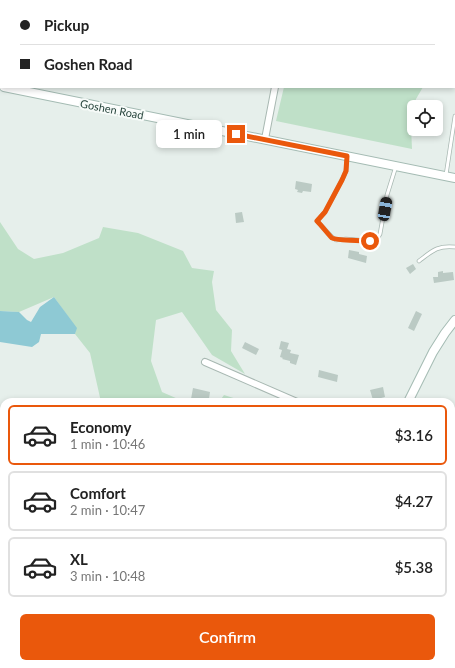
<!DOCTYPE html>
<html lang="en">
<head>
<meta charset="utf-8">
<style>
	body { margin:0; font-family:Lato,sans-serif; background:#f2f2f2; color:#222; height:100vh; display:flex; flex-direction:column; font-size:15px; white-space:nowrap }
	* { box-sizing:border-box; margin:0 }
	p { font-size:13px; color:#767676 }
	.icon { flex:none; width:22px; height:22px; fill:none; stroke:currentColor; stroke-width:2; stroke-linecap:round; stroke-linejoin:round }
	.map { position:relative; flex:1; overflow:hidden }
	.drawer { position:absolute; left:0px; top:398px; width:455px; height:270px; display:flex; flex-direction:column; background:#fff; border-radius:12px 12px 0 0; box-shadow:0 2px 6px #0003 }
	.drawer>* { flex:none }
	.hud { position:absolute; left:0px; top:0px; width:455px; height:88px; box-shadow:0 2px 6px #0003; display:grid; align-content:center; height:88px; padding:0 20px; background:#fff }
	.fabs { position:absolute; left:407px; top:100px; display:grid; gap:8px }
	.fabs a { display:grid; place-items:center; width:36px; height:36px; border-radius:6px; background:#fff; box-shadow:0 2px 6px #0003; font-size:20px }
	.end { position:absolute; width:18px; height:18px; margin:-9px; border:5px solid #ea580c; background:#fff; box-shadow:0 0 0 2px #fff }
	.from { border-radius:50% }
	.bubble { position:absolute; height:28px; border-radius:6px; background:#fff; box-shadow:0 2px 6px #0003; font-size:13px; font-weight:600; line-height:28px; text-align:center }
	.car { position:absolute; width:12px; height:24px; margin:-12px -6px; border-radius:5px; box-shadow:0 0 3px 1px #0007; background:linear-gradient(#222 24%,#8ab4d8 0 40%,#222 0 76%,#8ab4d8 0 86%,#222 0) }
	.hud b { display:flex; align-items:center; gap:14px; height:38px; font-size:15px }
	.hud b+b { border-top:1px solid #e0e0e0 }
	.hud i { width:10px; height:10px; background:#222 }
	ul { padding:7px 0 0; list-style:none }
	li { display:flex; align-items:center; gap:12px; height:60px; margin:0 8px 6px; padding:0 12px; border:2px solid #e0e0e0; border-radius:6px }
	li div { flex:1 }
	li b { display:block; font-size:15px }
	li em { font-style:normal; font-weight:600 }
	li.current { border-color:#ea580c }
	li>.icon { width:36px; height:36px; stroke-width:1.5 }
	.button { display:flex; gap:8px; margin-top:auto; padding:8px 20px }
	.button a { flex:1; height:46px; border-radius:6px; background:#ea580c; color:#fff; font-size:16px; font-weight:600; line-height:46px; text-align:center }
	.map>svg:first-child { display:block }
	.green { fill:#bfe0c8 }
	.water { fill:#8ec9d4 }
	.building { fill:#bbcac4 }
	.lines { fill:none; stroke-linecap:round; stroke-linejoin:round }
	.lane-casing { stroke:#a8b8b2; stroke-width:4.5 }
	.street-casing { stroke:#a8b8b2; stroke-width:8 }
	.secondary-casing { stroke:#a4bbb3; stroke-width:10 }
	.path { stroke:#86b3a5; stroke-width:1; stroke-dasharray:2 3; stroke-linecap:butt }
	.lane { stroke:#fff; stroke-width:3 }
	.street { stroke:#fff; stroke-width:6 }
	.secondary { stroke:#fff; stroke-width:8 }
	.route { stroke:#ea580c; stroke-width:5 }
	.labels { text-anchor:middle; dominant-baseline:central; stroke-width:4; stroke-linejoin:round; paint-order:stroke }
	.street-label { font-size:11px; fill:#24423a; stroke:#f7fbf9 }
</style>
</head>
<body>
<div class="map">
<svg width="455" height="668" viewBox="0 0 455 668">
	<rect width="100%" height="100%" fill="#e6efeb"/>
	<path class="green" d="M290,0h165v36l-1,2v-37h-122l-1,-1 -4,1h-37z
		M284,87h139l-7,12 -2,8 -3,19 1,23 -136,-28z
		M0,222l18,27 16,10 29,-6 36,-15 4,-11 35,6 45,18 9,17 22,3 -2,11 4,28 16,20 -1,21 14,23 -33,-19 -30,-43 -26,8 -5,41 11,31 23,10h-84l-11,-49 -15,-19 1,-6 -22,-31 -35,15 -19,-1z
		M224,395l22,7h-27z"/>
	<path class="water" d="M54,297l23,31 -2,6h-34l-2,8 -7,5 -32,-5v-31l19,1 8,8 4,2 9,-15z"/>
	<path class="building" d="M296,181l16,3 -1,8 -8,-1 -1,2 -5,-1 1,-2 -3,-1z
		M242,212l2,10 -8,1 -1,-10z
		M349,250l10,2v2l8,2 -1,7 -18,-5z
		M413,264l3,5 -6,5 -4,-6z
		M443,271v2l10,-1 1,8 -20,3 -1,-6h5v-5z
		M416,311l6,3 -8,17 -6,-3z
		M281,341l8,2 -2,6 4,1 -1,3 9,2 -3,10 -6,-2v-2l-8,-2 1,-1 -3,-1 2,-7 -3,-1z
		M245,342l14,7 -3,6 -14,-7z
		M319,370l19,5 -1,7 -19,-5z
		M383,387l2,10 -12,3 -3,-10z
		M193,388l17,4 -1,7 -4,-1 -1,3 -13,-2z"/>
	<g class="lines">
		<g class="lane-casing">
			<path id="lane" d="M347,158l-1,13 -4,9 -17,32 -8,9 15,16 4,3 10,-1 24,2 7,-2 3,-5 7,-39 9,-29
				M446,175l9,-59
				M419,261c13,-10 19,-16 36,-14
				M0,655l4,-2"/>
		</g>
		<g class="street-casing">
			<path id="street" d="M284,1v-1
				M265,139l10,-52
				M205,362l92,40
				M327,664l1,4
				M273,668l4,-4"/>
		</g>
		<g class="secondary-casing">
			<path id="secondary" d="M4,87l451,91
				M408,402l25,-50 12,-19 10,-13
				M208,668l3,-4"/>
		</g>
		<path class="path" d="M451,582h4
			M393,668l2,-4"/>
		<use href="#lane" class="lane"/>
		<use href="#street" class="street"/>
		<use href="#secondary" class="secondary"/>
	</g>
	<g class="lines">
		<path class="route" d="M236,134l111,22 -1,15 -4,9 -17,32 -8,9c5,5 10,12 15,17 3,2 32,3 38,3"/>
	</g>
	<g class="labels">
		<g class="street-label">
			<text transform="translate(112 109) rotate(11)">Goshen Road</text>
		</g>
	</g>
</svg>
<div class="fabs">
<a><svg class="icon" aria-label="locate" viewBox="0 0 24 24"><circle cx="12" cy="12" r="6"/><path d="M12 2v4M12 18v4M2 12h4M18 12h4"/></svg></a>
</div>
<i class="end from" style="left:370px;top:241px"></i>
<i class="end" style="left:236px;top:134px"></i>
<div class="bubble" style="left:156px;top:120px;width:66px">1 min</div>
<i class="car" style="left:385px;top:209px;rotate:10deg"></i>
<div class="hud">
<b><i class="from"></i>Pickup</b>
<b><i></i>Goshen Road</b>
</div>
<section class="drawer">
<ul>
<li class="current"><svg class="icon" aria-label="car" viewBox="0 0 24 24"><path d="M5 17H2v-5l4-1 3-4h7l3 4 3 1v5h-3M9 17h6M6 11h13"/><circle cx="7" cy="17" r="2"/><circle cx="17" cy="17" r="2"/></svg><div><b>Economy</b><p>1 min · 10:46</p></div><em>$3.16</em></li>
<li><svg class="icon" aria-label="car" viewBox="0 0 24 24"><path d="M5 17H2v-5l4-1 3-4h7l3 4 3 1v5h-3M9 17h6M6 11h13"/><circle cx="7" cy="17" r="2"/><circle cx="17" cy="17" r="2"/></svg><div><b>Comfort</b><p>2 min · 10:47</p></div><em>$4.27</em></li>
<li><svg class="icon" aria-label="car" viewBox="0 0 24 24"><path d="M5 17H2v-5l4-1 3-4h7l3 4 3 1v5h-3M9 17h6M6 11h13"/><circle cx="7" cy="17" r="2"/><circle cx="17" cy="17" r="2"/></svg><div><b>XL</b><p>3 min · 10:48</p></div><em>$5.38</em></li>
</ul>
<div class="button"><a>Confirm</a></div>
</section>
</div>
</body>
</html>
